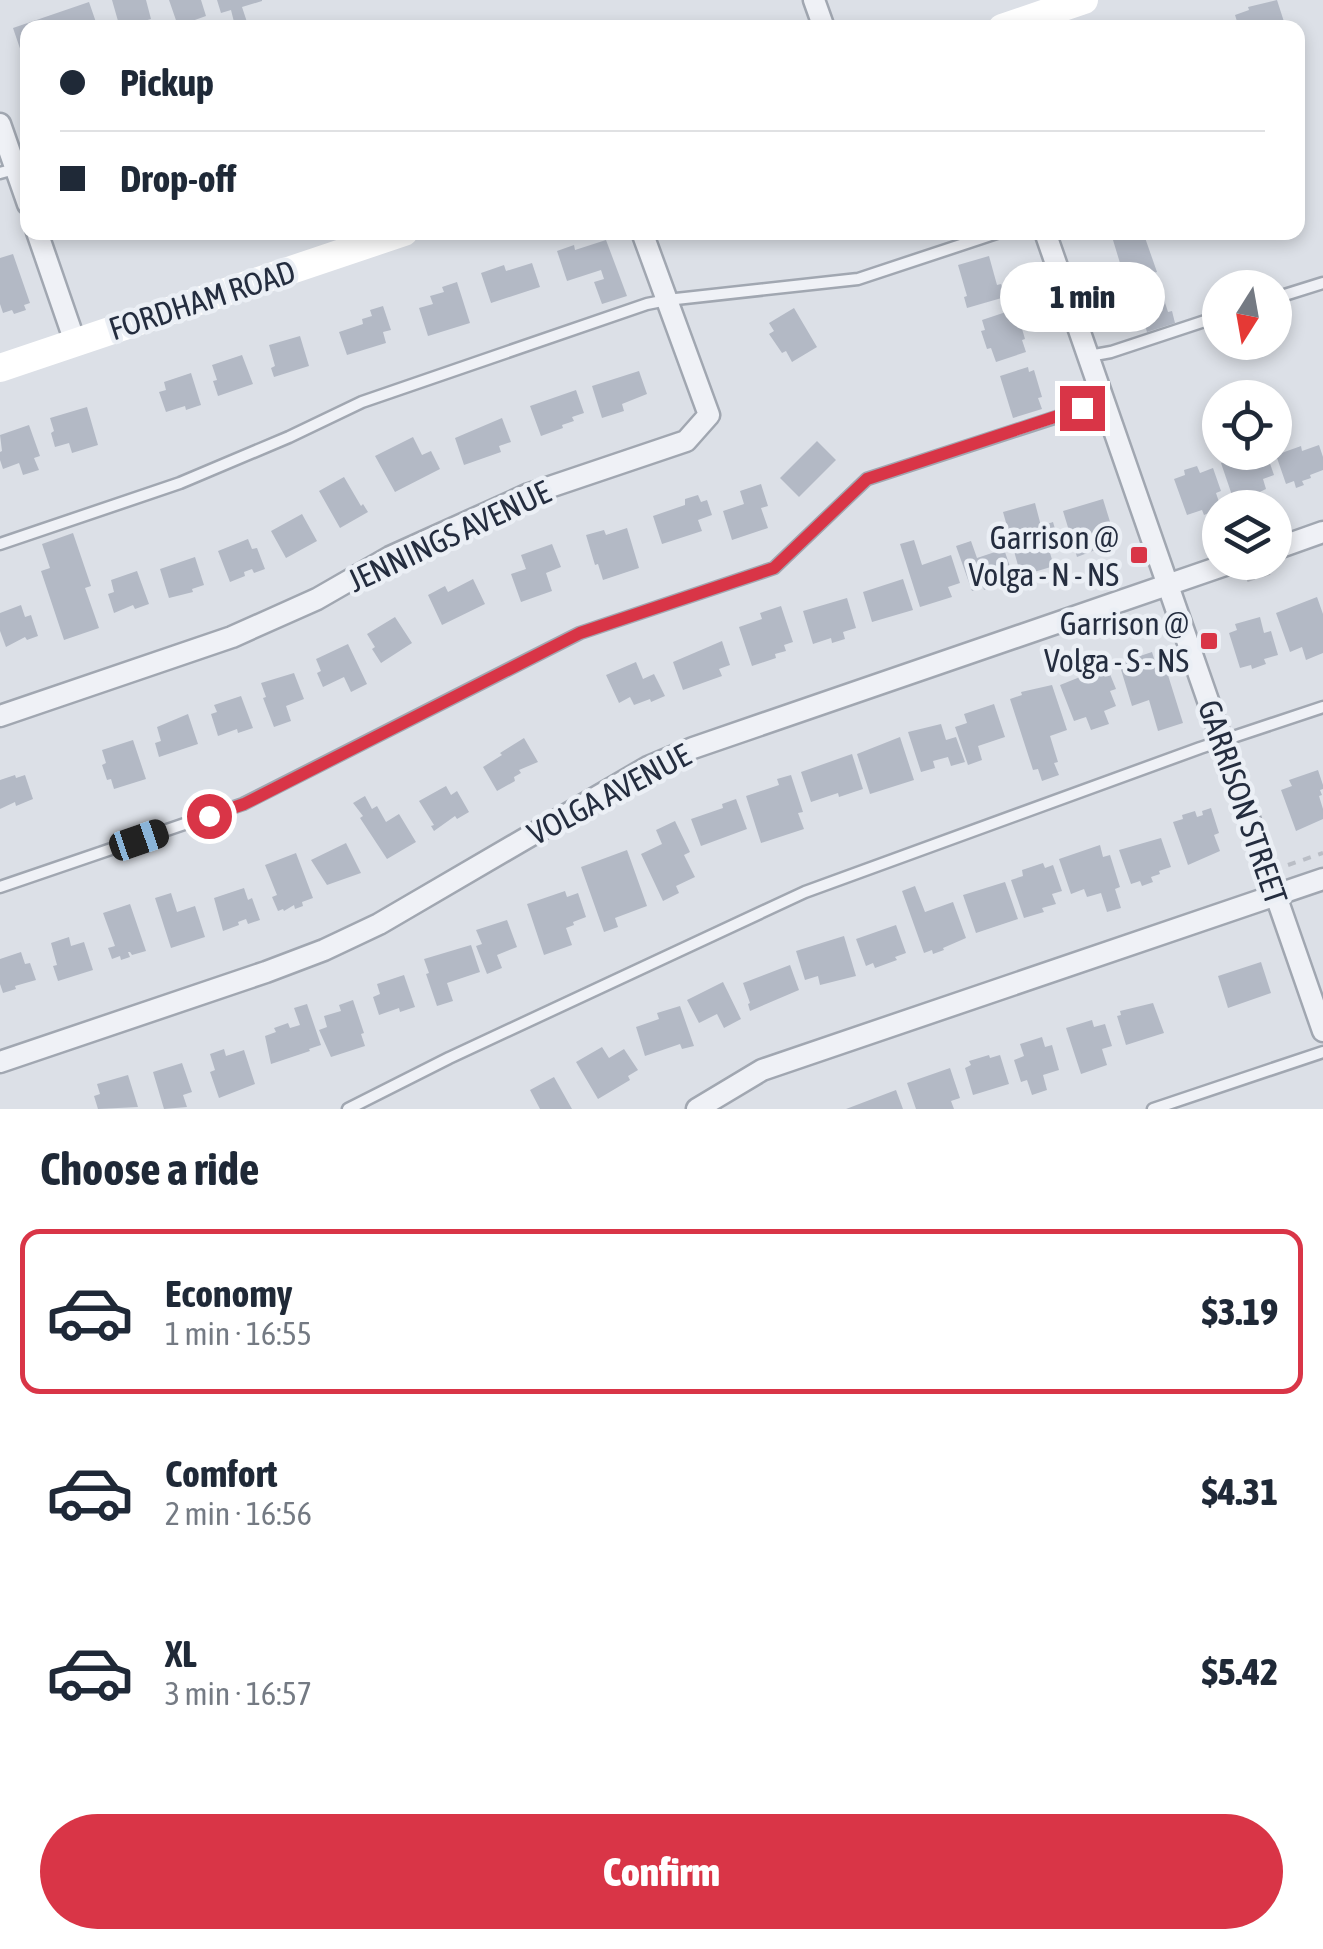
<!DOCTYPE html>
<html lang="en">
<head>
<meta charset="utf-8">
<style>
	body { margin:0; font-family:"Asap Condensed",sans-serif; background:#f2f2f3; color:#1f2937; height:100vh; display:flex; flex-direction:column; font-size:38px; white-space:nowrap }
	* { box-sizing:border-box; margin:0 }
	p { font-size:32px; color:#747a83 }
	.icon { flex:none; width:55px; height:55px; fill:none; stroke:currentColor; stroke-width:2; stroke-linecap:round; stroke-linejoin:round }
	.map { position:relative; height:1109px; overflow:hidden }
	.details { display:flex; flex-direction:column; background:#fff; flex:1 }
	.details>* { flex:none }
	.guide { position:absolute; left:20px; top:20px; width:1285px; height:220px; border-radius:20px; box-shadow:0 5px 15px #0003; display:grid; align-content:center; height:220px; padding:0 40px; background:#fff }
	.needle { width:65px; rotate:191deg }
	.tools { position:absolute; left:1202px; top:270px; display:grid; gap:20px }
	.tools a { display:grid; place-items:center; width:90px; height:90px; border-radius:50%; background:#fff; box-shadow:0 5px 15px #0003; font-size:50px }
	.end { position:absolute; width:45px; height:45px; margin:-22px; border:12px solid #d93547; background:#fff; box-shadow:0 0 0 5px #fff }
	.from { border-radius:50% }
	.bubble { position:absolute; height:70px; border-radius:35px; background:#fff; box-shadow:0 5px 15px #0003; font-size:32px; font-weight:800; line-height:70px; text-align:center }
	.car { position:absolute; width:30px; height:60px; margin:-30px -15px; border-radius:12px; box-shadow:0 0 8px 2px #0007; background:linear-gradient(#222 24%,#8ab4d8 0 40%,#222 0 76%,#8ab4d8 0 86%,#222 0) }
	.guide b { display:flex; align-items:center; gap:35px; height:95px; font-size:38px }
	.guide b+b { border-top:2px solid #e0e1e3 }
	.guide i { width:25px; height:25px; background:#1f2937 }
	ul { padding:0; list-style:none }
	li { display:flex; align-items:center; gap:30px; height:165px; margin:0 20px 15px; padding:0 20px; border:5px solid transparent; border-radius:20px }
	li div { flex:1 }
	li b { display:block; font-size:38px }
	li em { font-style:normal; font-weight:800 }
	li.current { border-color:#d93547 }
	li>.icon { width:90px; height:90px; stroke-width:1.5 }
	h2 { padding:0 40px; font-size:45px; line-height:120px }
	.action { display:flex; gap:20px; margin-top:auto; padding:20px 40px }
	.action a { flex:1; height:115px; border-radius:60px; background:#d93547; color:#fff; font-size:40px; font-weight:800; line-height:115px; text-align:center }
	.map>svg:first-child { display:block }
	.building { fill:#b3b9c5 }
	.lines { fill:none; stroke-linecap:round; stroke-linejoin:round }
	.lane-casing { stroke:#a1a7b1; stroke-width:15 }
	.street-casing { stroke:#a1a7b1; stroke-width:25 }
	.path { stroke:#babec6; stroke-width:4; stroke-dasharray:8 8; stroke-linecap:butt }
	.lane { stroke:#eff1f6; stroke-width:10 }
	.street { stroke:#eff1f6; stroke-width:20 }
	.secondary { stroke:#fff; stroke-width:28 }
	.route { stroke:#d93547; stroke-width:12 }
	.poi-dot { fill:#d93547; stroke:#ebeff5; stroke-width:4 }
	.labels { text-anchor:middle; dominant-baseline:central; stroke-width:9; stroke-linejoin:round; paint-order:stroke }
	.street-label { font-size:32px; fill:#242d3f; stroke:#ebeff5 }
	.poi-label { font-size:32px; fill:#242d3f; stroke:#ebeff5; text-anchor:end }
</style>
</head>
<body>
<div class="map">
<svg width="1323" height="1109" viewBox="0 0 1323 1109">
	<rect width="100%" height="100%" fill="#dce0e7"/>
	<path class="building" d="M112,0h34l5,19 -31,9z
		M169,0h32l5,16 -28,10z
		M217,0h45v1l-20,6 5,15 -12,4 -4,-16 -10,3z
		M1277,0l9,28h-47l-4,-13 14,-5 -1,-3z
		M89,2l9,26h-70l-1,41 -14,-41z
		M1135,232h8l14,40 -31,11 -13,-43z
		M606,240l21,56 -25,8 -8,-22 10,-3 -3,-9 -34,11 -10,-30 17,-6 1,5z
		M13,254l17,49 -6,2 2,5 -12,4 -2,-4 -9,3 -3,-9v-46z
		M989,256l8,29 4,-1 4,13 -38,11 -3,-11 3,-1 -9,-31z
		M532,263l8,24 -49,16 -10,-30 23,-8 2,6z
		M457,282l13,41 -42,13 -9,-28 14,-4 -3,-8 14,-4 -2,-5z
		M1159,284l9,28 4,-1 3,12 -28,9 -3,-10 -9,3 -6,-18h4l-4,-14z
		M383,306l8,24 -8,2 3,11 -39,12 -8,-23 24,-8 -1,-5 10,-3 -2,-6z
		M794,308l23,39 -25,15 -6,-11 -4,2 -13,-19 5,-3 -5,-8z
		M1012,310l4,13 4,-1 5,17 -3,1 4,12 -30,10 -5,-14 -4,1 -6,-18 4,-1 -3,-10z
		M300,336l9,30 -35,11 -3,-9 4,-2 -6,-21z
		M242,355l11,29 -35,12 -5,-15 4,-1 -5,-15z
		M1028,367l1,5 5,-2 8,27 -4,1 4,11 -29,9 -13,-42z
		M639,371l8,23 -25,10 2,7 -22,7 -10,-32z
		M191,373l10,32 -15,5 -1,-4 -19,6 -7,-20 7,-2 -2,-8z
		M576,390l8,23 -12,4 2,4 -12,4 1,3 -22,8 -11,-30z
		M87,407l11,38 -26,8 -3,-10 -14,4 -4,-14 3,-2 -4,-13z
		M502,418l9,24 -12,4 2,6 -37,13 -9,-27z
		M29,425l11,31 -6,2 5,12 -16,5 -4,-12 -16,6 -3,-9v-8l2,-1 -2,-16z
		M413,437l9,18 9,-4 9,18 -45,23 -20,-36z
		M817,441l19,19 -37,37 -19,-19z
		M1319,445l4,12v13l-13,5 1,3 -9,3 2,4 -8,3 -2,-7 -8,3 -10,-29 25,-9 1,5z
		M1253,452h13l8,23 -11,4 3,10 -31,15 -14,-41 16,-5 2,6 16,-6z
		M1197,466l3,7 13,-5 8,23 -5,2 5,15 -17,7 -2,-5 -15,5 -13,-36 11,-4 -1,-5z
		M344,477l17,29 2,-2 5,8 -28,16 -21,-37z
		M761,484l7,22 -7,2 7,20 -36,12 -9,-29 21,-7 -4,-13z
		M698,495l3,7 6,-2 5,15 -14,5 4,11 -40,13 -9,-28 32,-11v-6z
		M1103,499l8,26 -5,1 5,18 -34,13 -14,-46z
		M1035,503l6,23 12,-4 8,28 -11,3 4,13 -33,10 -18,-64z
		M302,514l15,27 -31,17 -15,-27z
		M627,528l12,40 -36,12 -5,-16 -3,1 -9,-30 18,-5 2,5z
		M73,533l18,53 -6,2 14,40 -35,12 -23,-69 9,-3 -8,-24z
		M248,539l4,10 5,-1 8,21 -11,4 -2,-4 -8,3 1,4 -15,6 -12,-31z
		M914,540l8,25 29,-10 9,28 -12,4 4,10 -32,10 -20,-63z
		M971,541l6,17 27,-9 9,27 -29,14 -1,-3 -11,4 -16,-45z
		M552,544l9,23 -15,6 6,18 -31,11 -10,-28 15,-5 -5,-14z
		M195,557l9,28 -12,4 1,3 -24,6 -9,-29z
		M137,571l12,33 -14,5 -2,-4 -19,8 -6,-19 6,-2 -3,-12z
		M473,579l12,25 -43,21 -14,-30 17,-9 3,6z
		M903,579l10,31 -41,12 -9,-30z
		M1317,597l6,17v39l-17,7 -4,-13 -12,5 -14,-39z
		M847,598l9,30 -13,4 2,7 -13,4 -1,-5 -18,6 -10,-33z
		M21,605l4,12 6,-2 7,21 -11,4 -2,-3 -19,10 -6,-16v-18z
		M781,606l12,36 -9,3 2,6 -11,3 1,4 -24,8 -13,-39 23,-8 -2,-6z
		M395,617l17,26 -31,20 -9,-14 3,-2 -8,-13z
		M1260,617l4,16 7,-2 7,24 -14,4 2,5 -14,5 -1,-4 -11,3 -11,-35 8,-3 -2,-6z
		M722,641l8,24 -11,4 3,7 -39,14 -10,-28z
		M348,644l19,40 -16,8 -7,-15 -21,10 -6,-14 4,-2 -5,-12z
		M1101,652l15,37 -6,2 6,15 -12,5 5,13 -18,6 -5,-13 -12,4 -14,-36 30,-12 -5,-14z
		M1152,652l7,23 8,-3 16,51 -25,8 -9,-31 -17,6 -13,-43z
		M636,662l7,17 11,-5 11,22 -14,6 -1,-3 -16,6 -4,-8 -11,6 -13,-28z
		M294,673l10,26 -18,7 5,15 -17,6 -11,-29 3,-1 -5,-14z
		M1052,685l15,45 -17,6 8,26 -4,1 5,12 -17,6 -4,-12 -5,1 -23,-71 12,-4 -1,-3z
		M241,696l12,32 -15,5 -1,-4 -19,7 -7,-22 6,-2 -3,-7z
		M994,704l11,33 -27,9 4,14 -14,5 -13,-38 12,-4 -3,-9z
		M188,714l10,30 -39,13 -4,-14 6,-2 -4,-14z
		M941,724l5,16 10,-3 9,25 -14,4 -3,-9 -15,4 2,7 -14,4 -13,-40z
		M900,737l14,43 -44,14 -13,-40z
		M524,738l14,24 -19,8 2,3 -7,4 1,4 -18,10 -14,-24 19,-12 -2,-2z
		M133,740l13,39 -32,10 -3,-10 -4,1 -5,-15 4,-2 -4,-13z
		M852,754l11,35 -24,8 -1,-4 -27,9 -10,-30z
		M1318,770l5,15v4l-3,1 2,5 -3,1 4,13v10l-27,12 -15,-41 11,-4 -3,-6z
		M15,775l1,3 9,-3 8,24 -17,7 -1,-4 -15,7v-29z
		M791,775l12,37 -5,1 6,16 -43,14 -15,-47 33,-11 -2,-6z
		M446,786l5,9 6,-4 12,21 -12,7 -2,-3 -21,15 -3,-5 3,-1 -15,-24z
		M365,796l7,13 5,-3 9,16 13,-8 17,28 -29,17 -27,-41 3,-2 -10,-13z
		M736,799l11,30 -46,17 -10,-27 32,-11 -1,-4z
		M1211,808l8,25 -5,2 6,16 -32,14 -15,-43 10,-3 -1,-4 13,-4 2,6 6,-2 -1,-4z
		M675,821l15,31 -6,3 11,22 -19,9 3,7 -16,8 -22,-47 21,-10 -6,-14z
		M1161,838l10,29 -12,4 1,3 -9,3 2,5 -11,4 -2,-5 -9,3 -12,-34z
		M346,843l15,30 -34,12 -16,-25z
		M1100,845l3,12 7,-2 10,32 -5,2 6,19 -14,4 -6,-19 -14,4 -3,-8 -13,5 -12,-35z
		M627,850l20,56 -32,12 3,9 -14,5 -23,-65z
		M296,853l17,45 -11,4 1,4 -8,3 -1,-4 -10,6 -1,-2 -5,2 -6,-14 5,-2 -12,-30z
		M1043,863l2,5 8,-3 9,26 -10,3 4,10 -14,4 2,4 -20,6 -13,-38 12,-4 -1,-6z
		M1005,882l13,37 -42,14 -13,-38z
		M915,886l10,26 28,-10 13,36 -23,10 1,2 -11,4 -1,-4 -8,3 -22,-62z
		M244,888l4,12 4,-2 8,22 -12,4 -2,-5 -8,3 1,3 -16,6 -9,-33z
		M565,891l2,6 11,-4 8,24 -13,5 1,3 -8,3 6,17 -28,10 -17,-51z
		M171,893l6,19 18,-6 10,31 -34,11 -16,-50z
		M130,904l16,47 -14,4 -2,-3h-2l2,5 -9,3 -1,-4 -8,3 -4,-11 7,-2 -12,-33z
		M507,920l10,27 -20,8 5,13 -15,6 -11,-28 6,-2 -6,-14z
		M896,925l10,28 -11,4 2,3 -22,8 -2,-5 -7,3 -10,-27z
		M844,936l12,40 -36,9 -2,-9 -13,4 -9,-29z
		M69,937l2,9 13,-4 9,28 -35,11 -5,-15 4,-1 -6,-22z
		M471,945l9,27 -33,11 6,18 -16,5 -11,-32 3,-1 -5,-14z
		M21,952l4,12 5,-1 6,17 -21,6 1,3 -13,4 -3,-9v-25z
		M1261,962l10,31 -43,15 -10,-32z
		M790,965l9,25 -49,21 -2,-7 2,-1 -7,-20z
		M404,975l11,32 -15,5 -1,-4 -20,7 -6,-18 7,-3 -3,-10z
		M723,982l18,37 -17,9 -7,-14 -18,9 -12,-23z
		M353,1000l11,33 -3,1 4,12 -34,11 -12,-27 8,-3 -3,-11 17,-5 -2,-6z
		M1153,1003l11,30 -38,12 -9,-29 4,-1 -1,-4z
		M307,1004l14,41 -12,4 1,2 -39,13 -6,-28 11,-4 -2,-4 14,-5 2,5 10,-3 -6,-17z
		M680,1006l14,40 -12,3 -2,-5 -35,12 -9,-29 23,-8 -2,-6z
		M1092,1020l2,7 11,-3 7,22 -10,3 5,16 -26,9 -15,-46z
		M1042,1037l3,10 7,-2 7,25 -16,5 4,15 -15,5 -5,-15 -6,2 -7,-22 10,-4 -4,-12z
		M602,1047l7,11 15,-9 14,21 -10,6 2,4 -32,19 -22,-37z
		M224,1049l2,7 18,-6 11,34 -36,14 -9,-26 5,-2 -5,-16z
		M989,1055l1,3 10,-3 9,29 -36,11 -8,-27 6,-3 -2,-4z
		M182,1063l10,29 -9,3 4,12 -23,2 -11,-37z
		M950,1068l10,30 -9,3 3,8h-38l-9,-26z
		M128,1075l10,32 -40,2 -4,-13 6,-2 -3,-10z
		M554,1077l18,32h-32l-10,-19z
		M896,1090l7,19h-57z"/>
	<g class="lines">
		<g class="lane-casing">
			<path id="lane" d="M0,173l15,-4
				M1275,298l48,-15
				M1089,356l22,-4 109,-36
				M0,544l180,-61 109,-46 73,-35 285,-98 20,-4 191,-21 142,-47
				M0,887l243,-83 337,-171 194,-65 93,-89 236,-77
				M348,1109l101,-51 356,-166 395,-144 123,-41
				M1153,1109l170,-57"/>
		</g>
		<g class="street-casing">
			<path id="street" d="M814,0l10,28
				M0,124l28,80
				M37,232l38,110
				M1045,232l278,799
				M1275,549l48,-17
				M0,716l232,-79 85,-38 73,-42 139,-63 157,-53 23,-26 -67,-183
				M0,1062l266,-90 58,-22 55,-26 269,-157 45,-19 541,-186
				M697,1109l65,-39 561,-191"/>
		</g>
		<path class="path" d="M1247,580l29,-9
			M1288,865l35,-12"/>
		<use href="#lane" class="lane"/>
		<use href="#street" class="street"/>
		<path class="secondary" d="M1002,28l82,-28
			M0,368l404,-136"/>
	</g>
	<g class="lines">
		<path class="route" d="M209,816l35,-12 336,-171 194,-65 93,-89 215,-71"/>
	</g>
	<g class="poi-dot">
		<rect x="1129" y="545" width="20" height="20" rx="5"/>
		<rect x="1199" y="631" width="20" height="20" rx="5"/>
	</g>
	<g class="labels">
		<g class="street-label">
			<text transform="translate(202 300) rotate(-18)">FORDHAM ROAD</text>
			<text transform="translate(449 536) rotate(-25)">JENNINGS AVENUE</text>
			<text transform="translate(609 794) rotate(-28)">VOLGA AVENUE</text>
			<text transform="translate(1243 802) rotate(71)">GARRISON STREET</text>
		</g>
		<g class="poi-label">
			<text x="1119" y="537">Garrison @<tspan x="1119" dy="37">Volga - N - NS</tspan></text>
			<text x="1189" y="623">Garrison @<tspan x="1189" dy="37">Volga - S - NS</tspan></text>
		</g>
	</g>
</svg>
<div class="tools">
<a><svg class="needle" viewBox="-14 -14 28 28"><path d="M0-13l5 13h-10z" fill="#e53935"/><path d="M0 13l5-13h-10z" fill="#747a83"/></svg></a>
<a><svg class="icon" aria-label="locate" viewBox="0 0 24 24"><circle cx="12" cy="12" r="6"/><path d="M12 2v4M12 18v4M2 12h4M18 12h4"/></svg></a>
<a><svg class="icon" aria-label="layers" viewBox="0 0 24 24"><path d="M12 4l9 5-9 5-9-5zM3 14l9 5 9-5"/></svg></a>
</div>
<i class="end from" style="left:209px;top:816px"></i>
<i class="end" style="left:1082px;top:408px"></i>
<div class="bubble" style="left:1000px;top:262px;width:165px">1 min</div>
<i class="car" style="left:139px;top:840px;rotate:71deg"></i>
<div class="guide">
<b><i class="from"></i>Pickup</b>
<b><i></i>Drop-off</b>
</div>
</div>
<section class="details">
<h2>Choose a ride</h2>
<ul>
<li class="current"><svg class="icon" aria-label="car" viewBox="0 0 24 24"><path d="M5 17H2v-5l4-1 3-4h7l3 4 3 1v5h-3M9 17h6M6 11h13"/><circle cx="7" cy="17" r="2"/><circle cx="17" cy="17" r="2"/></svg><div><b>Economy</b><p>1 min · 16:55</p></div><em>$3.19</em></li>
<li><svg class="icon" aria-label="car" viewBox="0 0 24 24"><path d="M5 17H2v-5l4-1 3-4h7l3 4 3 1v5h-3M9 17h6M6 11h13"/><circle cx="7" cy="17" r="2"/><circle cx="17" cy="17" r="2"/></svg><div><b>Comfort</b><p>2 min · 16:56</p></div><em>$4.31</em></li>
<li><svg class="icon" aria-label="car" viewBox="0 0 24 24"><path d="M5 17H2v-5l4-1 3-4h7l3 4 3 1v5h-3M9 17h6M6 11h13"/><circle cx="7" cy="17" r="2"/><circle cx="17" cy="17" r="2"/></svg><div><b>XL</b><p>3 min · 16:57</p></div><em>$5.42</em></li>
</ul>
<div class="action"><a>Confirm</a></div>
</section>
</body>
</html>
